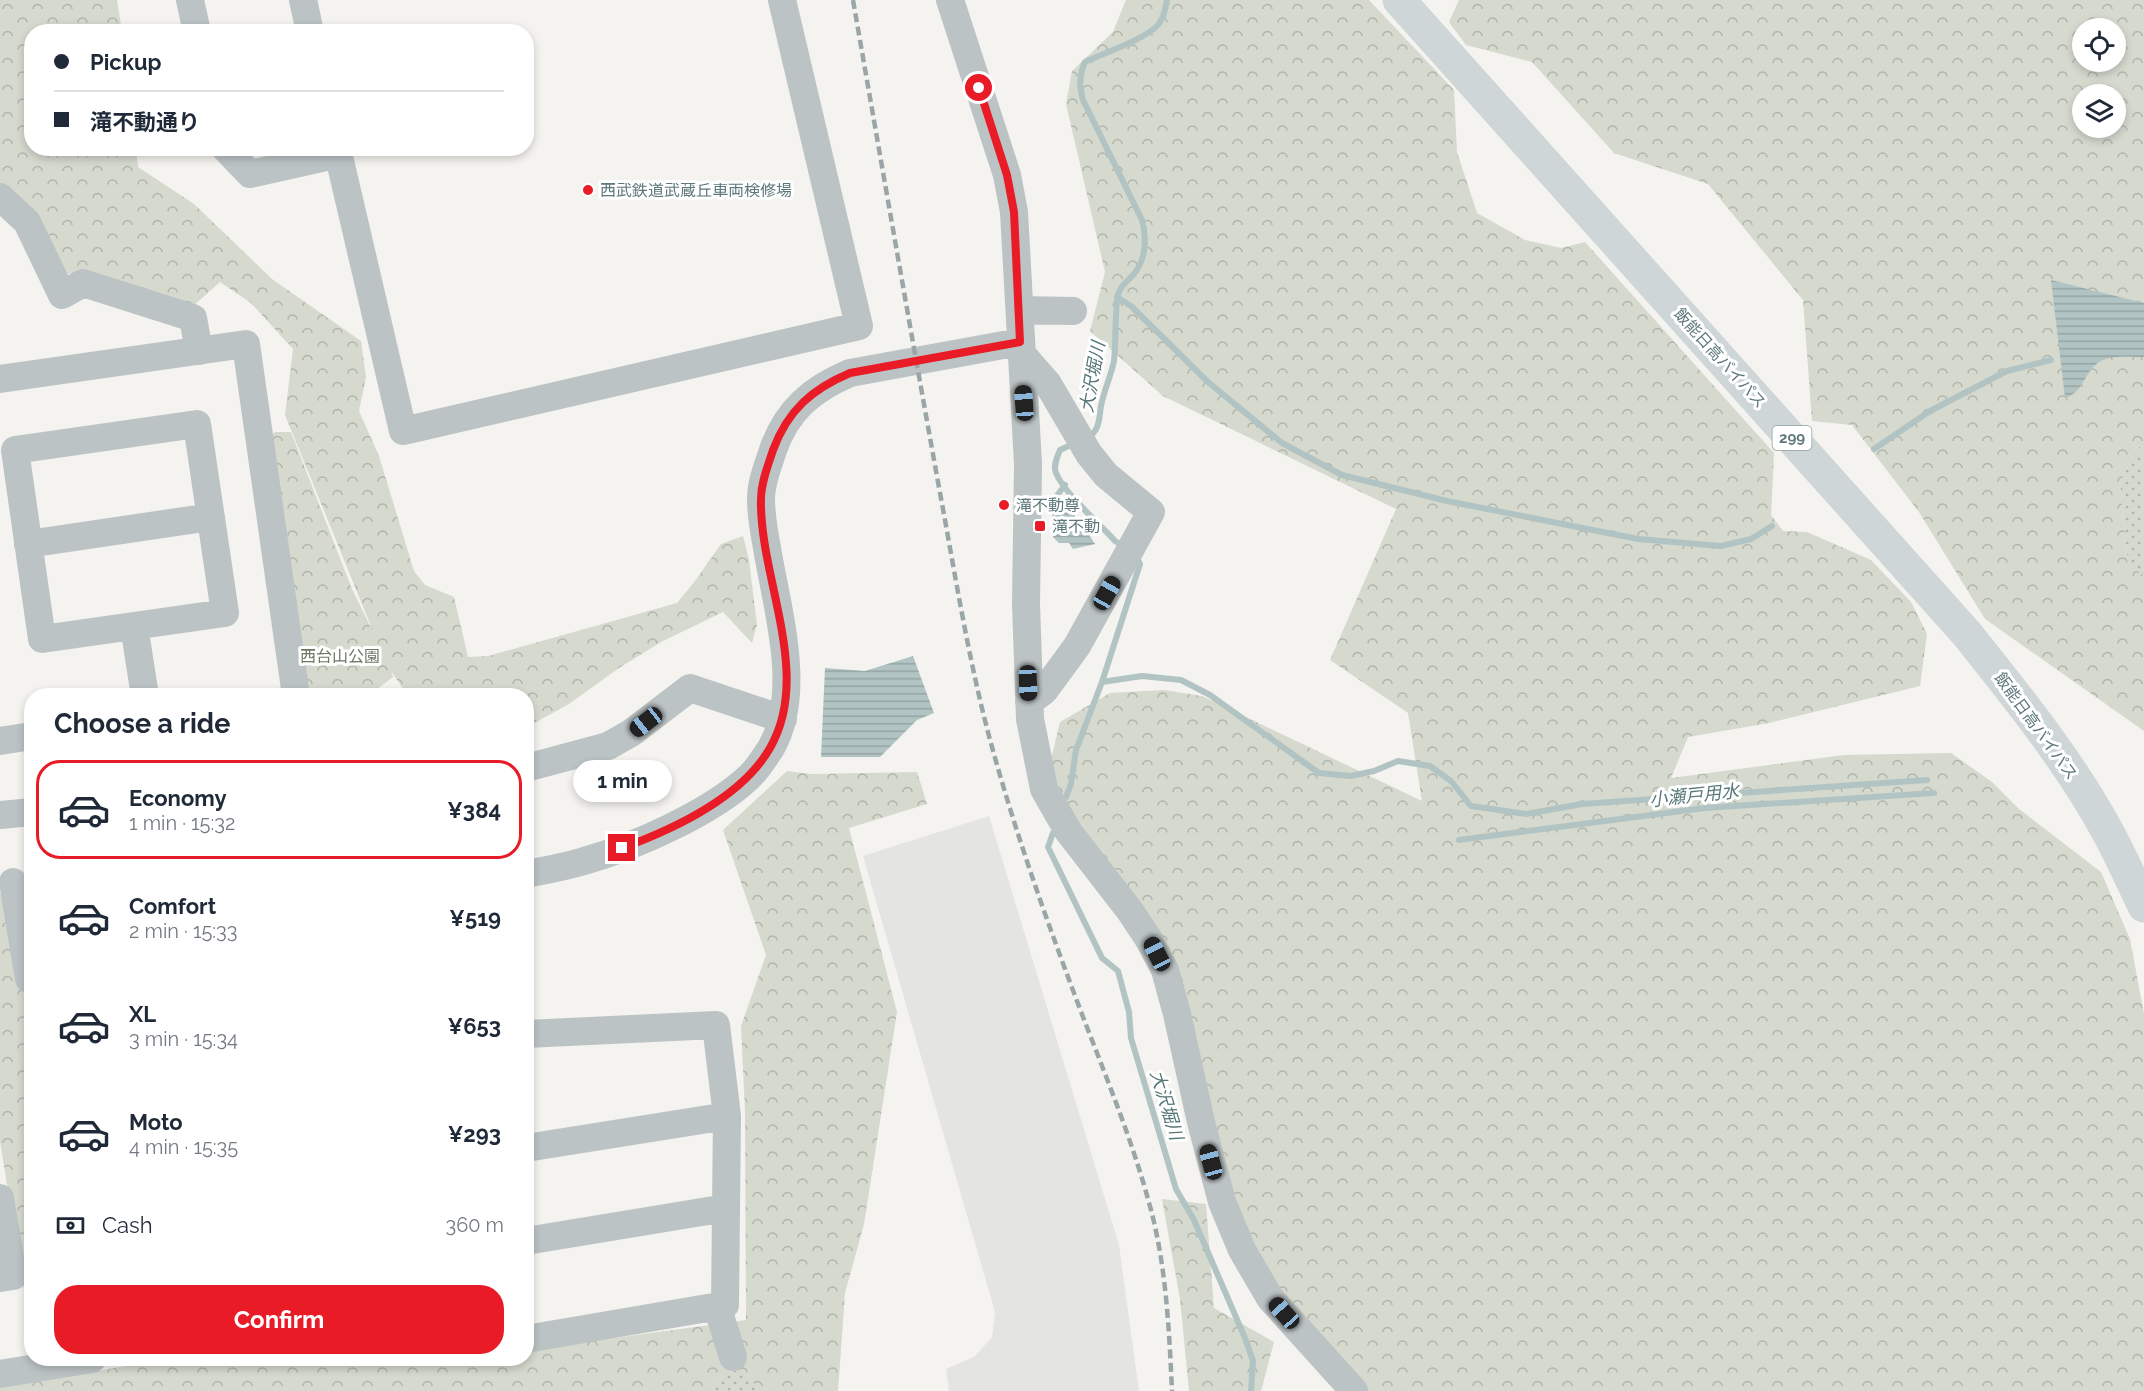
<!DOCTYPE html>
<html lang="en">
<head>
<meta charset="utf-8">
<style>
	body { margin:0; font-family:Raleway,"Noto Sans JP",sans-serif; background:#f6f6f7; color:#1f2937; height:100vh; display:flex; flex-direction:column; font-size:22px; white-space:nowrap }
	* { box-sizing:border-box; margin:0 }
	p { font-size:20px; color:#747a83 }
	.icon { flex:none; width:33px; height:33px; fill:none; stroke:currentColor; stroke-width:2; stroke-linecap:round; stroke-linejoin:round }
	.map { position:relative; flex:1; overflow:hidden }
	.panel { position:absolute; left:24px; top:688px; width:510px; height:678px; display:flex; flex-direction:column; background:#fff; border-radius:24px; box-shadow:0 3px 9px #0003 }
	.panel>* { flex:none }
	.top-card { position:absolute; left:24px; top:24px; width:510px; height:132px; border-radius:24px; box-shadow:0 3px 9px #0003; display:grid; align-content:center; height:132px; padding:0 30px; background:#fff }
	.fabs { position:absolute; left:2072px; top:18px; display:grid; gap:12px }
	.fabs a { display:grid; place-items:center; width:54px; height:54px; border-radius:50%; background:#fff; box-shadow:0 3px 9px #0003; font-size:30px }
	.end { position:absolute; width:27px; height:27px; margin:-14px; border:8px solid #e81b27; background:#fff; box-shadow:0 0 0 3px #fff }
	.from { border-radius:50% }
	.bubble { position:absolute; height:42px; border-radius:21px; background:#fff; box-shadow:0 3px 9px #0003; font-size:20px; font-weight:700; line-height:42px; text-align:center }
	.car { position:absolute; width:18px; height:36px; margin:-18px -9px; border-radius:8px; box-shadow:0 0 4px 2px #0007; background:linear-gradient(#222 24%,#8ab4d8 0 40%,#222 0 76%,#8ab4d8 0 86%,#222 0) }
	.top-card b { display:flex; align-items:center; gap:21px; height:57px; font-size:22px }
	.top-card b+b { border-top:2px solid #e0e1e3 }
	.top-card i { width:15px; height:15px; background:#1f2937 }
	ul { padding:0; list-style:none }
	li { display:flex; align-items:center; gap:18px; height:99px; margin:0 12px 9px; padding:0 18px; border:3px solid transparent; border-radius:24px }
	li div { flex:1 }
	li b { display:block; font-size:22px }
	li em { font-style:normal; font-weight:700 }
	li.selected { border-color:#e81b27 }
	li>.icon { width:54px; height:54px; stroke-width:1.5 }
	h2 { padding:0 30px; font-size:27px; line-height:72px }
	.pay { display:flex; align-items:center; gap:15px; height:66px; padding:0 30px; font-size:22px }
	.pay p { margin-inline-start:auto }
	.primary-button { display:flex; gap:12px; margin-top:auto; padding:12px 30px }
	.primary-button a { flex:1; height:69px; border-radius:24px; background:#e81b27; color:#fff; font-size:24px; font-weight:700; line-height:69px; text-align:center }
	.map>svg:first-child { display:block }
	.built { fill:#e4e4e3 }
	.grass { fill:url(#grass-dots) }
	.forest { fill:url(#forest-crowns); fill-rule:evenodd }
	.water { fill:url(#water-rules) }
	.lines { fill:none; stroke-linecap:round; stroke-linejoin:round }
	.stream { stroke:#b1c4c3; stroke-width:6 }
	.minor { stroke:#bcc3c4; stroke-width:28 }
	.highway { stroke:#cfd6d8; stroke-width:33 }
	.rail { stroke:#99a5a7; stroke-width:4.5; stroke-dasharray:9 4.5; stroke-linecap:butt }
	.route { stroke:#e81b27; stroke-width:8 }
	.poi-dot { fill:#e81b27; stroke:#fff; stroke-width:2 }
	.labels { text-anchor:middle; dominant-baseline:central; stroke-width:6; stroke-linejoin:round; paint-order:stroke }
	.shield { fill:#fff; stroke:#8ea0a3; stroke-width:1.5 }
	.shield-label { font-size:15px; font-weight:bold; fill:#5e787b }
	.poi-label { font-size:16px; fill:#5e787b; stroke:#fff; text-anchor:start }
	.street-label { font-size:16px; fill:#5e787b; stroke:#fff }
	.park-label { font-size:16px; fill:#6c7861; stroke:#fff }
	.water-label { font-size:18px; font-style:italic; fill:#587878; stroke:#fff }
</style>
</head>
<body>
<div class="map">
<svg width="2144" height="1391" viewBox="0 0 2144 1391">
	<defs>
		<pattern id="grass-dots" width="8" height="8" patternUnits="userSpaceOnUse" patternTransform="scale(1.5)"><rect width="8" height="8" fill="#d5d9ce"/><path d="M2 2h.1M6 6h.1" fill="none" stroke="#b0b5ac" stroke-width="1.8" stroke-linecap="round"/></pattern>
		<pattern id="forest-crowns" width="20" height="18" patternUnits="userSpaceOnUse" patternTransform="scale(1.5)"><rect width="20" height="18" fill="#d5d9ce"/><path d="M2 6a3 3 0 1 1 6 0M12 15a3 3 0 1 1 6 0" fill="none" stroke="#b0b5ac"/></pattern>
		<pattern id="water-rules" width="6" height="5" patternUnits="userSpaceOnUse" patternTransform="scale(1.5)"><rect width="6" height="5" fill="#b1c4c3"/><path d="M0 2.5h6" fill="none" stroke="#93a4a3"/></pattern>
	</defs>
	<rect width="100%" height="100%" fill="#f4f3ef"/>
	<path class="built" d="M989,816l130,429 20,146h-190l-3,-22 28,-12 18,-20 3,-25 -132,-456z"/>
	<path class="grass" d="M2144,446v130l-16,-13 -8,-79 16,-36z
		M745,1370l13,21h-46l13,-20z"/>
	<path class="forest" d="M0,0h117l5,31 -90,1v116l104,1 2,18 56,37 78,75 89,62 5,36 -7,34 20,45 35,115 11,14 29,12 14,60 20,-1 189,-53 18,-22 26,-37 22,-8 6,24 8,65 -5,18 -29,-31 -62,30 -42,26 -50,36 -42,23 -1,-31h-118l-17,-25 2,6 -25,19h-62l-38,-257 7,-7h16l61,157 23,47 -90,-221 8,-66 -42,-46 -31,-21 -28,25 -100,-35 -28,2 -64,-88z
		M1126,0h243l85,90 3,62 20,61 48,27 36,8 24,-6 189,211 -3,62 12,16 24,1 64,28 40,42 16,32 -7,52 -151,37 -81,14 -17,41 173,-23 107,-2 41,29 27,27 82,63 29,67 14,75v377h-790l-112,-141 -65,-236 -133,-225 16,-67 50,-29 54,-3 38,6 220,105 -14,-88 -78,-53 66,-151 -233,-113 -73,-65 15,-59 -39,-168 6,-33 41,-39z
		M1459,0h685v446l-8,2 -16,36 8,79 16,13v155l-159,-112 -66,-107 -67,-87 -40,-4 -9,-121 -95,-116 -94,-31 -82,-91 -66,-17 -17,-23zM2082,28h33v34h-33zM2082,94h33v34h-33z
		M787,771l24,3 106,-2 10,32 -78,24 48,184 -33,212 -19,69 -7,98h-80l-13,-21 -20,1 -13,20h-712v-3l166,-29h262l1,4 32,-4h65l1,-9 219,-30 -1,-209 -4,-85 25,-71 -43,-125z
		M0,893l9,6 22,139v295l-31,-192z
		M1162,1199l44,5 8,104 60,34 -13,49h-72l-9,-92z"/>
	<path class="water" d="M2051,280l93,23v54c-12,0 -33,-2 -43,4 -17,9 -17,32 -36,37z
		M1052,497l12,8 2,7 9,2v5l-8,5 2,3h15l11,17 -22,5 -4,-6h-10l-6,-6z
		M913,656l21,57 -17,7 -37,37h-59l4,-89 40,3z"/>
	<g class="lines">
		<path class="stream" d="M1117,297l14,9 77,76 74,61 60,32 105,26 191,38 83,7 30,-7 21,-13
			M1087,438c13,-7 12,-20 14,-32 3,-16 10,-30 13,-45 2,-20 1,-41 3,-61 1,-13 9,-17 17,-26 12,-15 13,-36 8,-54l-59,-120c-4,-14 -4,-24 2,-38 19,-9 58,-22 72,-36 7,-7 8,-17 10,-26
			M1075,443l-15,7c-3,7 -7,16 -4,23 8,20 44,51 59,68l8,5
			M1874,449l56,-38 77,-40 44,-11
			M1055,498l10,-13
			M1102,682l40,-6 39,4 29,15 109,78 32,3 23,-5 24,-10 32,5 21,15 20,25 55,8 56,-10 345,-24
			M1066,797l5,-13 5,-34 26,-68 38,-118 -4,-8
			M1053,833l-5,14 54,111 16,13 11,41 2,26 45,151 18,31 51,118 8,23 -2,30
			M1459,840l246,-32 229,-15"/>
		<path class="minor" d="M190,0l7,32
			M303,0l7,32
			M950,0l57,175 7,37 14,252 -2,140 4,115 14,70 24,42 62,80 18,27 17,32 12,44 24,108 21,80 20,48 28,48 84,93
			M225,148l25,26 89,-20
			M337,148l66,283 456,-105 -77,-326
			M0,197l27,25 35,73 21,-12 110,35 6,33
			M1020,310l53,1
			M1021,353l27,31 41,70 17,21 45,37 -74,134 -33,45 -15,11
			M0,379l246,-35 50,352
			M197,424l28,189 -183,26 -27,-189z
			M28,544l183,-27
			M134,626l11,70
			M0,741l32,-5
			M526,768l82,-22 23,-13 59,-45 93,31
			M0,815l32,-3
			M526,874c20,-4 39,-7 58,-13 50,-14 127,-48 165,-84 8,-7 16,-20 22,-29 32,-56 6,-139 -4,-200 -3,-16 -6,-33 -6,-49 0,-17 7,-33 12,-49 14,-40 39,-61 77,-77l170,-31
			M13,882l16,97h3
			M526,1034l190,-9 11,91 -2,189 -199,34
			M526,1148l201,-32
			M0,1198l13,78 -13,2
			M526,1241l200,-33
			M717,1306l16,51
			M0,1374l92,-15"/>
		<path class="highway" d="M1399,0l568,634c51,64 104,129 143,202 12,23 23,47 34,70"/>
		<path class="rail" d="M853,0c28,161 56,322 85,482 16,85 29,171 51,254 25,93 57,183 91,273 24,63 50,125 68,190 18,62 21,128 24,192"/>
	</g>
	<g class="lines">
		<path class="route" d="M622,848c52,-19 120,-51 148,-100 43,-74 -11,-171 -9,-249 0,-17 7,-33 12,-49 15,-40 39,-61 77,-77l170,-31 -6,-130 -7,-37 -28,-87"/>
	</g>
	<g class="poi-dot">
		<circle cx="588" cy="190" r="6"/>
		<circle cx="1004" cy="505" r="6"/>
		<rect x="1034" y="520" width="12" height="12" rx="3"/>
	</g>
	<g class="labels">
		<rect class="shield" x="1772.5" y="426" width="39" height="24" rx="4.5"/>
		<g class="shield-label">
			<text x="1792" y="438">299</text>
		</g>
		<g class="poi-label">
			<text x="600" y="190">西武鉄道武蔵丘車両検修場</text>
			<text x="1016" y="505">滝不動尊</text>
			<text x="1052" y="526">滝不動</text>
		</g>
		<g class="street-label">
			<text transform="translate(1720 358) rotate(48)">飯能日高バイパス</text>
			<text transform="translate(2036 726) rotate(54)">飯能日高バイパス</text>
		</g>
		<g class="park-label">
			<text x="340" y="656">西台山公園</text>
		</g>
		<g class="water-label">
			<text transform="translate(1092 377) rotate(-80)">大沢堀川</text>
			<text transform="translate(1694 795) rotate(-6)">小瀬戸用水</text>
			<text transform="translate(1167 1105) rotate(73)">大沢堀川</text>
		</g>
	</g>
</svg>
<div class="fabs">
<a><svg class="icon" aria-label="locate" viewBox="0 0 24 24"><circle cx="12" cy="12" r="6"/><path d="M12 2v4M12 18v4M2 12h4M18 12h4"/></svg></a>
<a><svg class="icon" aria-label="layers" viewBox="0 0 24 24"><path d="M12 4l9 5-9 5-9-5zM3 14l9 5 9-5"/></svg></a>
</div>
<i class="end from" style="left:979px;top:88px"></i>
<i class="end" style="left:622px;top:848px"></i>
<div class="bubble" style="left:573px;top:760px;width:99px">1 min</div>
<i class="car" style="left:1024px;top:403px;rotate:356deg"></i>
<i class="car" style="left:1107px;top:593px;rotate:29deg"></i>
<i class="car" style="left:1028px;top:683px;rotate:178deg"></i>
<i class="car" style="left:646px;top:722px;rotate:232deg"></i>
<i class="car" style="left:1157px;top:954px;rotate:333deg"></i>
<i class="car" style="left:1211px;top:1162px;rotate:345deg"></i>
<i class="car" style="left:1284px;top:1313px;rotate:318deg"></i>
<div class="top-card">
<b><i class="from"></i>Pickup</b>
<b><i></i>滝不動通り</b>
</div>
<section class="panel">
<h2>Choose a ride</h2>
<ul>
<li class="selected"><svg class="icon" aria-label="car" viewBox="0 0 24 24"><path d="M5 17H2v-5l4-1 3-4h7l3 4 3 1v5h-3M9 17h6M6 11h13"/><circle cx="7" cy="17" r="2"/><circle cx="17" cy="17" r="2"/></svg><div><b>Economy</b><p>1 min · 15:32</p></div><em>¥384</em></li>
<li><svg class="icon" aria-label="car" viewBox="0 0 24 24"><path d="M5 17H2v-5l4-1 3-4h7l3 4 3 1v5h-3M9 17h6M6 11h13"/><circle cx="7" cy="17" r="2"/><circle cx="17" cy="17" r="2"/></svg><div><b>Comfort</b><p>2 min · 15:33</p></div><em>¥519</em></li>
<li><svg class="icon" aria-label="car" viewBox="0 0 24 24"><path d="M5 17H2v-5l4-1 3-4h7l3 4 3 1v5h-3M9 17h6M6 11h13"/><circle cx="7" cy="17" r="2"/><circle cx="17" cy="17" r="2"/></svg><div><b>XL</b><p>3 min · 15:34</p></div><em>¥653</em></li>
<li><svg class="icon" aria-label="car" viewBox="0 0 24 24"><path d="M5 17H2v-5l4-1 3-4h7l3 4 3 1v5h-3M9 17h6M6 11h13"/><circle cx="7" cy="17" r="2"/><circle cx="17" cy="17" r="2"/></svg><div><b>Moto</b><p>4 min · 15:35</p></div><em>¥293</em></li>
</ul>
<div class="pay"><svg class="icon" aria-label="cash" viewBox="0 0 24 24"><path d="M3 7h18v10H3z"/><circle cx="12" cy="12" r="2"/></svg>Cash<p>360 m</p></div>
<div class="primary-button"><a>Confirm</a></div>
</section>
</div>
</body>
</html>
